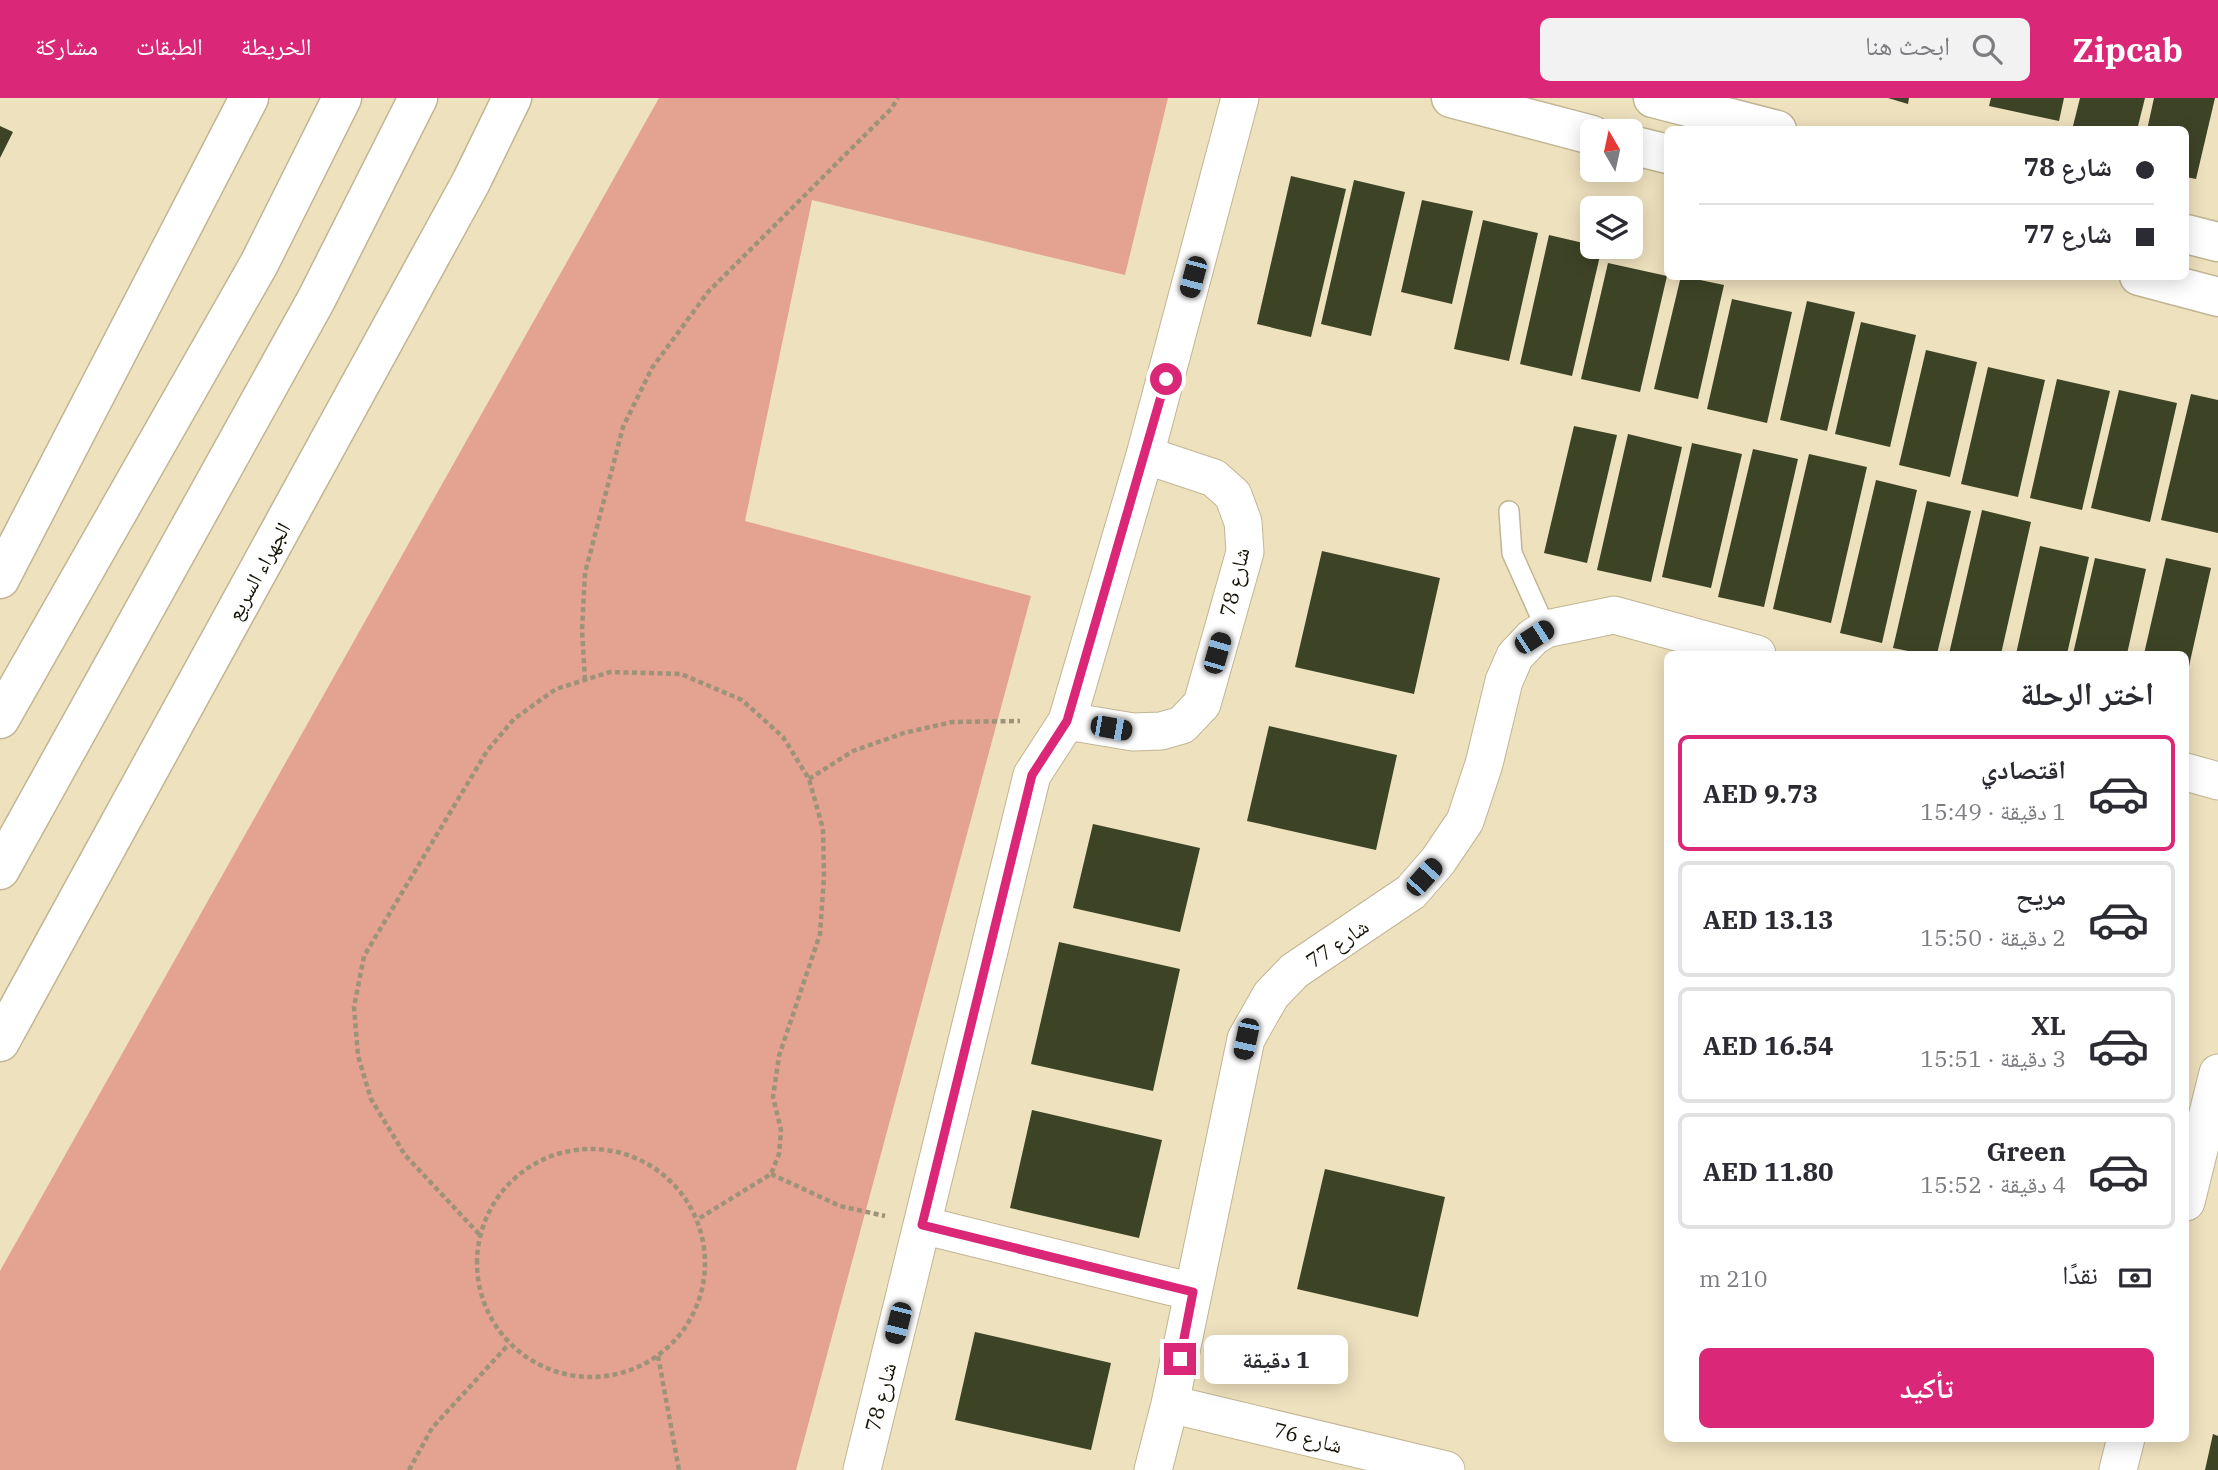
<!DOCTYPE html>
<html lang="ar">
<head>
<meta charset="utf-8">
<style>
	body { margin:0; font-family:"IBM Plex Serif","Noto Naskh Arabic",serif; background:#f2f2f3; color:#2b2b33; direction:rtl; height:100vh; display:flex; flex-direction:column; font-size:26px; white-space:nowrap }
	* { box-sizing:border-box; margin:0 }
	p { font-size:23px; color:#7c7c81 }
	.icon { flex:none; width:38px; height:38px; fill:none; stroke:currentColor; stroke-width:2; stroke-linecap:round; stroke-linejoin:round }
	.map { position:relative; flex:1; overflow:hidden; direction:ltr }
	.panel { position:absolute; left:1664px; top:553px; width:525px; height:791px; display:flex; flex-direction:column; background:#fff; border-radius:10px; box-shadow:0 4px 18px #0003; direction:rtl }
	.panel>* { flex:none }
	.hud { position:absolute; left:1664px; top:28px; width:525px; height:154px; border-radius:10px; box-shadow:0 4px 18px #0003; direction:rtl; display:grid; align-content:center; height:154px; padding:0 35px; background:#fff }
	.needle { width:46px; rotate:351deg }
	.buttons { position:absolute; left:1580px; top:21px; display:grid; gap:14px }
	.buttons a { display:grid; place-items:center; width:63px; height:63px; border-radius:10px; background:#fff; box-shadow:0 4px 18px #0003; font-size:35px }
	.end { position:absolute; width:32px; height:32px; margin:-16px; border:9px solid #db2777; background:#fff; box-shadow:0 0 0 4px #fff }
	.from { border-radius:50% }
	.bubble { position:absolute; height:49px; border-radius:10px; background:#fff; box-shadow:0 4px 18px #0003; font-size:23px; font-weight:700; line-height:49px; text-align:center; direction:rtl }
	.car { position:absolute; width:21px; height:42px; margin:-21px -10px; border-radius:9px; box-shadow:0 0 5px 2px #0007; background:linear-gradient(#222 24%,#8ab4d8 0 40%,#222 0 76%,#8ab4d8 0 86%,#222 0) }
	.hud b { display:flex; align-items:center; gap:24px; height:66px; font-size:26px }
	.hud b+b { border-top:2px solid #e1e1e2 }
	.hud i { width:18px; height:18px; background:#2b2b33 }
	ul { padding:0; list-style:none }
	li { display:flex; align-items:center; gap:21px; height:116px; margin:0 14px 10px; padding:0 21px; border:4px solid #e1e1e2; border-radius:10px }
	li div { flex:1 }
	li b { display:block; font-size:26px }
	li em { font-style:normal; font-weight:700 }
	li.selected { border-color:#db2777 }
	li>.icon { width:63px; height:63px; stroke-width:1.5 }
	h2 { padding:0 35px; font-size:32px; line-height:84px }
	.pay { display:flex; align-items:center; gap:18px; height:77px; padding:0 35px; font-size:26px }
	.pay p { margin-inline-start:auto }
	.primary-button { display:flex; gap:14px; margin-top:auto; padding:14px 35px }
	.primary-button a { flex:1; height:80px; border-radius:10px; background:#db2777; color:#fff; font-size:28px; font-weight:700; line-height:80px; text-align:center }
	header { display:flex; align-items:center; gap:42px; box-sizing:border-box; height:98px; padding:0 35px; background:#db2777; color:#fff }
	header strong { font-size:33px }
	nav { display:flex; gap:38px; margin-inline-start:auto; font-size:24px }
	.search { width:490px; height:63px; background:#f2f2f3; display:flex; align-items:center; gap:18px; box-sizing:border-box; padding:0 24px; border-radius:10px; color:#7c7c81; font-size:26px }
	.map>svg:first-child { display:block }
	.green { fill:#e4a290 }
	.building { fill:#3d4426 }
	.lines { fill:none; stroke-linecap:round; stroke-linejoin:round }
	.service-casing { stroke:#c1b593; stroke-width:22 }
	.minor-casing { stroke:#c1b593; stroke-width:39 }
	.secondary-casing { stroke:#c1b593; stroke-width:41 }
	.primary-casing { stroke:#c1b593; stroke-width:41 }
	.motorway-casing { stroke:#c1b593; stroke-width:41 }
	.path { stroke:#9c9378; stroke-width:4.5; stroke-dasharray:5 3.5; stroke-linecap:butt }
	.service { stroke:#fff; stroke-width:19 }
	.minor { stroke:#fff; stroke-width:37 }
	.secondary { stroke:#fff; stroke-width:38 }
	.primary { stroke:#fff; stroke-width:38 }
	.motorway { stroke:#fff; stroke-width:38 }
	.route { stroke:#db2777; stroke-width:9 }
	.labels { text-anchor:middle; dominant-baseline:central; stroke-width:7; stroke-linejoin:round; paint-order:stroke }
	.street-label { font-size:21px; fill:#161206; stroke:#fff }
</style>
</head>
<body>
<header>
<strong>Zipcab</strong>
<div class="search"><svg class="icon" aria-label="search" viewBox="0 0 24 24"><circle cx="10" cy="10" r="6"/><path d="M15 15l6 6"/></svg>ابحث هنا</div>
<nav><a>الخريطة</a><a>الطبقات</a><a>مشاركة</a></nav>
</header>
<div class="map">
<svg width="2218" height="1372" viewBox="0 0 2218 1372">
	<rect width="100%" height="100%" fill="#eee1be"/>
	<path class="green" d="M659,0h509l-43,177 -313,-75 -67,321 286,75 -235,874h-796v-199z"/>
	<path class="building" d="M1888,0h21l-1,6z
		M1991,0h73l-5,23 -70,-15z
		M2080,0h65l-8,32h-65z
		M2154,0h61l-19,81 -10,-2v-47h-39z
		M0,28l13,6 -13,26z
		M1291,78l55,13 -35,148 -54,-13z
		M1354,82l51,12 -34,144 -50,-12z
		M1422,102l51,11 -21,93 -51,-12z
		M1483,122l55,13 -29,128 -55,-12z
		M1549,137l43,10v2h10l-30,129 -52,-12z
		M1608,165l59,13 -27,116 -59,-13z
		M1681,178l43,9 -26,114 -44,-10z
		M1732,201l60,13 -25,111 -60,-14z
		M1807,203l48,11 -28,119 -47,-11z
		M1861,224l55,13 -26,112 -55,-13z
		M1926,252l51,12 -27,115 -51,-12z
		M1988,269l57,13 -27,117 -57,-13z
		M2057,281l53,12 -28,119 -52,-12z
		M2119,292l58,13 -27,119 -59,-14z
		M2191,296l27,6v133l-57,-13z
		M1574,328l43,9 -30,128 -43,-10z
		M1628,336l54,13 -31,135 -54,-12z
		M1692,345l50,11 -31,134 -49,-11z
		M1753,351l45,10 -34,148 -46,-10z
		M1809,356l58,13 -36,156 -58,-14z
		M1876,382l41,10 -35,153 -42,-10z
		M1927,403l44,10 -34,143h-14l-30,-6z
		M1982,412l49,12 -30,132h-52z
		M2040,448l49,11 -22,97h-51z
		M1322,453l118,27 -26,116 -119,-27z
		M2095,460l51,11 -19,85h-54z
		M2166,460l45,10 -24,107 -1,-21h-42z
		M1269,628l128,29 -21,95 -129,-29z
		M1093,726l107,24 -20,84 -107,-24z
		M1059,844l121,27 -27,122 -122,-27z
		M1032,1012l130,30 -23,98 -129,-30z
		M1325,1071l120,28 -27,120 -121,-28z
		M975,1234l136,31 -20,87 -136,-30z
		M2213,1336l5,2v34h-13z"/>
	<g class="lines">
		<g class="service-casing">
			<path id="service" d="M1509,413l3,42 34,76"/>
		</g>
		<g class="minor-casing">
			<path id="minor" d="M1067,623l66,11 28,-1 21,-6 20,-21 43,-152 -2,-30 -10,-27 -19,-17 -69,-23
				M2186,674l32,9
				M2186,1104l32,-129
				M922,1127l271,67
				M1170,1306l276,66
				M862,1372l170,-695 35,-54 78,-266 95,-357
				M1153,1372l17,-66 76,-365 25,-44 23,-24 117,-79 27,-31 27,-40 19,-57 20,-83 11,-25 18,-19 13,-8 68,-14 143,39
				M2118,1372l8,-32"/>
		</g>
		<g class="secondary-casing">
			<path id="secondary" d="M1451,0l141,37
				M1653,0l124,32
				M1631,47l37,9
				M2186,136l32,8
				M2139,178l79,21"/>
		</g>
		<g class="primary-casing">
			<path id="primary" d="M0,481l249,-481
				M0,944l471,-860 41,-84"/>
		</g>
		<g class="motorway-casing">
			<path id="motorway" d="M0,621l259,-455 83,-166
				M0,772l316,-570 102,-202"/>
		</g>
		<path class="path" d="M585,582l-3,-50 3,-57 38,-146 29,-59 56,-76 183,-183 7,-11
			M809,681l44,-28 51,-18 48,-11 68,-1
			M477 1165a114 114 0 1 1 228 0a114 114 0 1 1-228 0Z
			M771,1076l69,32 45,10
			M479,1136l-74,-79 -34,-56 -13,-43 -4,-49 10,-51 123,-205 27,-32 42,-30 54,-17 71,2 61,26 41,37 26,42 14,50 1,48 -4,57 -41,122 -6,41 8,33 -2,24 -8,20 -73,45
			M658,1258l21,114
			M409,1372l23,-42 77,-84"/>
		<use href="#service" class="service"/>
		<use href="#minor" class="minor"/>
		<use href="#secondary" class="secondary"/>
		<use href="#primary" class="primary"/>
		<use href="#motorway" class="motorway"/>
	</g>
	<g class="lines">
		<path class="route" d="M1166,281l-99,342 -35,54 -110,450 271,67 -13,67"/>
	</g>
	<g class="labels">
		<g class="street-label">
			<text transform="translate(258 473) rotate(-61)">الجهراء السريع</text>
			<text transform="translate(1234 484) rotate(-77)">شارع 78</text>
			<text transform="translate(1337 845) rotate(-34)">شارع 77</text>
			<text transform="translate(880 1299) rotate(-76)">شارع 78</text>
			<text transform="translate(1308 1339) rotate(14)">شارع 76</text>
		</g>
	</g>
</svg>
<div class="buttons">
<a><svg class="needle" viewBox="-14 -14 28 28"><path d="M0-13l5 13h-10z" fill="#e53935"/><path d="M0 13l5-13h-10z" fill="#7c7c81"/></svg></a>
<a><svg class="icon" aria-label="layers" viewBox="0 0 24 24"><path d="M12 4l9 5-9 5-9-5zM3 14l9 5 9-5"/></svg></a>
</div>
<i class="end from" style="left:1166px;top:281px"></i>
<i class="end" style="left:1180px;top:1261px"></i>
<div class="bubble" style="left:1204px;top:1237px;width:144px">1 دقيقة</div>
<i class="car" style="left:1193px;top:179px;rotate:195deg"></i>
<i class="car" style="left:1534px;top:539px;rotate:57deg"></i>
<i class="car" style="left:1217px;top:555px;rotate:16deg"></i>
<i class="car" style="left:1111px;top:630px;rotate:100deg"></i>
<i class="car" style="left:1424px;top:779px;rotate:42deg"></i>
<i class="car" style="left:1246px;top:941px;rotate:192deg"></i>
<i class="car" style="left:898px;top:1225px;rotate:194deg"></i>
<div class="hud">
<b><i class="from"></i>شارع 78</b>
<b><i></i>شارع 77</b>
</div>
<section class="panel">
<h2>اختر الرحلة</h2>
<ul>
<li class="selected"><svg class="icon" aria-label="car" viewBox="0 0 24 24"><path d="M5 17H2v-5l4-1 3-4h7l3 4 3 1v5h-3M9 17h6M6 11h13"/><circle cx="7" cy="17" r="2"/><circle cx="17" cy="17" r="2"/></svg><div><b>اقتصادي</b><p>1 دقيقة · 15:49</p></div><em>AED 9.73</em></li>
<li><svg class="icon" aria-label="car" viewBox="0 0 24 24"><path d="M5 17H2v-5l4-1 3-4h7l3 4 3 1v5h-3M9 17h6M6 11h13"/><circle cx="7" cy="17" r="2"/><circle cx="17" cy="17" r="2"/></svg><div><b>مريح</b><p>2 دقيقة · 15:50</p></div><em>AED 13.13</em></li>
<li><svg class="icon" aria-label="car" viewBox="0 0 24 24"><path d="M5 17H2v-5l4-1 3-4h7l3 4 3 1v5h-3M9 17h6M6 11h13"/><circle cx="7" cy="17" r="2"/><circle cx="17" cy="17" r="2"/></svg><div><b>XL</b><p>3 دقيقة · 15:51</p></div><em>AED 16.54</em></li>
<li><svg class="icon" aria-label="car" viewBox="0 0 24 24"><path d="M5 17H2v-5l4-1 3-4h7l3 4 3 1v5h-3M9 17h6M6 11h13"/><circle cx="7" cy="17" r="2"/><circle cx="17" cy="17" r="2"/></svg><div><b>Green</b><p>4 دقيقة · 15:52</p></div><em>AED 11.80</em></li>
</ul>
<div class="pay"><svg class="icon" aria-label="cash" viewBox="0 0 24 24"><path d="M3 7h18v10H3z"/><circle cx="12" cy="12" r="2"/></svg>نقدًا<p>210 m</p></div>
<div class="primary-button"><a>تأكيد</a></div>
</section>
</div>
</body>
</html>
